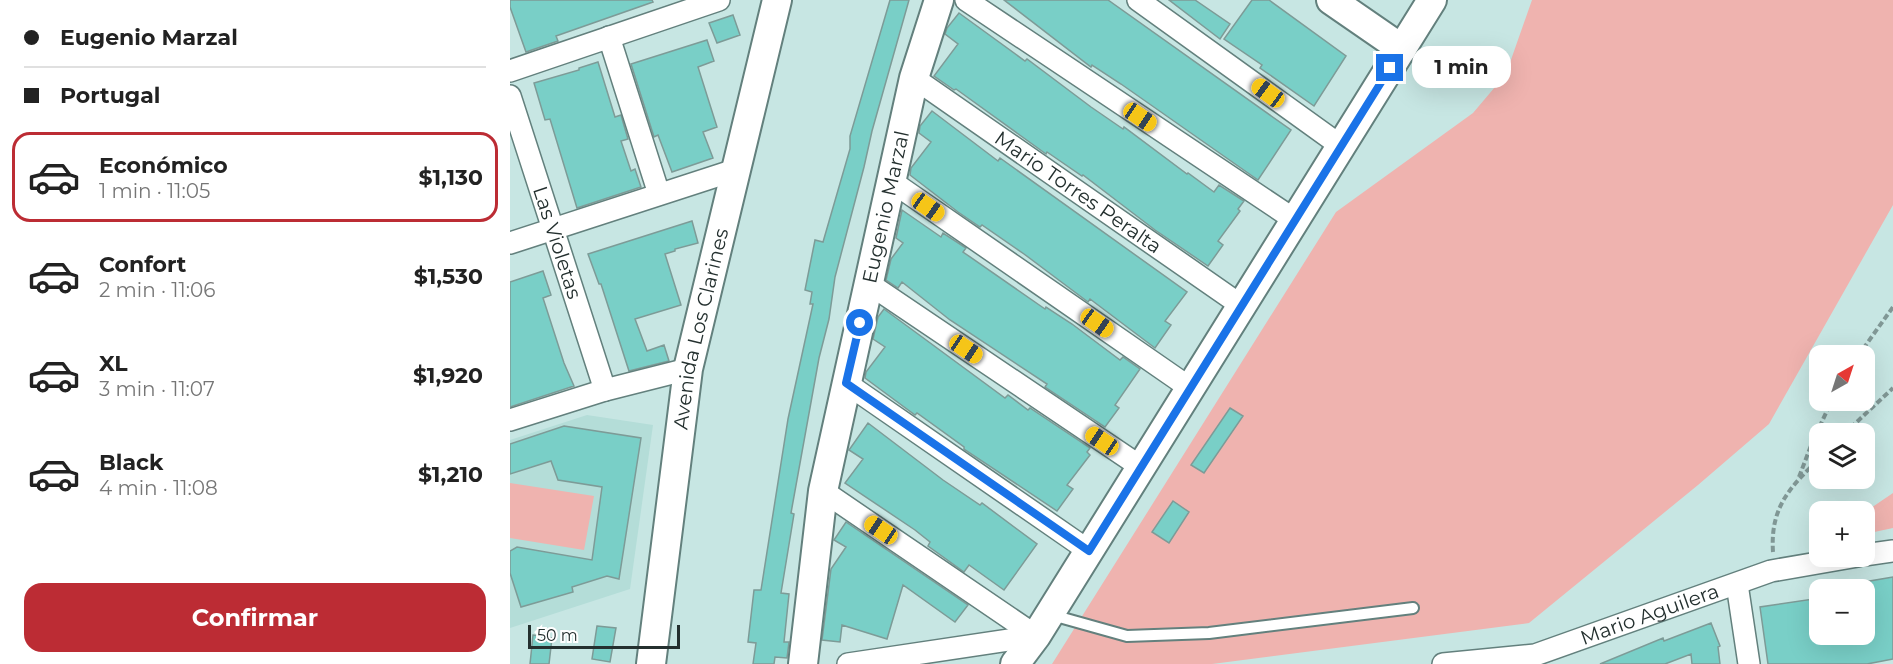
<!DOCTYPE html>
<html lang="es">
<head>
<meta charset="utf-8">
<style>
	body { margin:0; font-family:Montserrat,sans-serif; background:#f2f2f2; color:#222; height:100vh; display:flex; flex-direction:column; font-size:22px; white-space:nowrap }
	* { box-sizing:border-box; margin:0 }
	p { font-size:20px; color:#767676 }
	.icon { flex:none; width:33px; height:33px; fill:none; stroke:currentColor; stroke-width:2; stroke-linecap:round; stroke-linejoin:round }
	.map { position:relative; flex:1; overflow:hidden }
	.panel { display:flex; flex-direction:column; background:#fff; width:510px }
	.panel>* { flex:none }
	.guide { display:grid; align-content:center; height:132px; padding:0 24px; background:#fff }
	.needle { width:39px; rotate:39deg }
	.buttons { position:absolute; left:1299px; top:345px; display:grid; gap:12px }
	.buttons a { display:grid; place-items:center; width:66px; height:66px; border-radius:12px; background:#fff; box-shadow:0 6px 24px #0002; font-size:30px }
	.scale { position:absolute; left:18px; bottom:15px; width:152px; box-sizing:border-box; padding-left:6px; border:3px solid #24302f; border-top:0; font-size:16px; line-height:21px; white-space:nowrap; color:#24302f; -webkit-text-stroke:4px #fff; paint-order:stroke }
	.end { position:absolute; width:27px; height:27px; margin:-14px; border:8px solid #1a73e8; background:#fff; box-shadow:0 0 0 3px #fff }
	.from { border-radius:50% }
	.bubble { position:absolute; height:42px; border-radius:18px; background:#fff; box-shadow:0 6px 24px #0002; font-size:20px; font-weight:700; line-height:42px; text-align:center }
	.car { position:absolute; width:18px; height:36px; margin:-18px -9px; border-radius:8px; box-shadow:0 0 4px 2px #0007; background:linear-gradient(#f5c518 24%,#345 0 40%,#f5c518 0 76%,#345 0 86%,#f5c518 0) }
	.guide b { display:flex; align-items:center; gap:21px; height:57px; font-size:22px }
	.guide b+b { border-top:2px solid #e0e0e0 }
	.guide i { width:15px; height:15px; background:#222 }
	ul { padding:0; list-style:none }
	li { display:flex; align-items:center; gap:18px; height:90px; margin:0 12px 9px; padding:0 12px; border:3px solid transparent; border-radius:18px }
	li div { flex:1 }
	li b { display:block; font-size:22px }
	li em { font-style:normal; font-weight:700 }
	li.selected { border-color:#bc2c34 }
	li>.icon { width:54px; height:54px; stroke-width:1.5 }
	.cta { display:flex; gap:12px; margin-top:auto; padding:12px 24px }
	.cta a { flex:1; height:69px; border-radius:18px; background:#bc2c34; color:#fff; font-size:24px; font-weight:700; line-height:69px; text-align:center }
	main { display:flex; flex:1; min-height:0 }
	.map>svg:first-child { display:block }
	.built { fill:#b4ddd8 }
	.green { fill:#efb3af }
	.building { fill:#79cfc7; stroke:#7d9b97; stroke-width:1.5 }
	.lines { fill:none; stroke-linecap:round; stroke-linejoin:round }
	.lane-casing { stroke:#63807d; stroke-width:14 }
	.street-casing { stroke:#63807d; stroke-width:24 }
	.secondary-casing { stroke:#63807d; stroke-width:32 }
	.path { stroke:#809795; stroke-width:4; stroke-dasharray:6 3; stroke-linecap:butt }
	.lane { stroke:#fff; stroke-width:10 }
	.street { stroke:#fff; stroke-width:21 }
	.secondary { stroke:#fff; stroke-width:28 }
	.route { stroke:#1a73e8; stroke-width:8 }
	.labels { text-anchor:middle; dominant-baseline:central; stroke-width:4.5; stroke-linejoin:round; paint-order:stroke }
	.street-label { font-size:20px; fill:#24302f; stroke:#fff }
</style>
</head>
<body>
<main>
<section class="panel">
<div class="guide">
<b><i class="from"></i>Eugenio Marzal</b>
<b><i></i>Portugal</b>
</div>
<ul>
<li class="selected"><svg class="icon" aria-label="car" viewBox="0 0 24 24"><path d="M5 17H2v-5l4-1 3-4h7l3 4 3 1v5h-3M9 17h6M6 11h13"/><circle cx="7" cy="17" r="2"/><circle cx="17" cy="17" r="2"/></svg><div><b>Económico</b><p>1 min · 11:05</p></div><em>$1,130</em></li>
<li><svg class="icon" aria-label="car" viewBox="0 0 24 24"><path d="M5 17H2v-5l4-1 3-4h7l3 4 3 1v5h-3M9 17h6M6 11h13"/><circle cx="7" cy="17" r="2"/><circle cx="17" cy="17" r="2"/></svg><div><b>Confort</b><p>2 min · 11:06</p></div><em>$1,530</em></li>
<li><svg class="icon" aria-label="car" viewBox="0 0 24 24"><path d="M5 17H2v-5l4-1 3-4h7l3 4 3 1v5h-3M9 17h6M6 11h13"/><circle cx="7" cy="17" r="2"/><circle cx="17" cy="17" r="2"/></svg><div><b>XL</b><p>3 min · 11:07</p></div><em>$1,920</em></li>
<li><svg class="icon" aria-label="car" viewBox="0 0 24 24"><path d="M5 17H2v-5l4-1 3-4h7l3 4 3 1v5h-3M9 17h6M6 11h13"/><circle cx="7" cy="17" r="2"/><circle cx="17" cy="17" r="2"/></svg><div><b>Black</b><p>4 min · 11:08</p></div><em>$1,210</em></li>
</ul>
<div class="cta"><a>Confirmar</a></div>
</section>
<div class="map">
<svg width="1383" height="664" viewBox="0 0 1383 664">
	<rect width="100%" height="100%" fill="#c7e6e3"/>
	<path class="built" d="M77,415l66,10 -23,164 -120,39v-188z"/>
	<path class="green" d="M1022,0h361v205l-124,219 -71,61 -169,138 -317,41h-160l284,-452 137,-99 33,-39z
		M0,483l84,13 -10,54 -74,-12z
		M1383,493v35l-28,6v-22z"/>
	<path class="building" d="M0,0h142l1,2 -97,34 2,5 -32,11 -16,-45z
		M380,0h19l-37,131 -8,36 -29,110 -6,42 -10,39 -28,155 3,1 -13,79 8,1 -5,48h5l-2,16 -12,-1 -1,7h-21l3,-21 -8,-1 6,-52h7l27,-171 25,-115h-3l2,-12 -7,-2 10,-50 8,2 27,-93v-13z
		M494,0h104l183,130 -33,50 -137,-96 -29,-19 -1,2z
		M659,0h26l35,24 -10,15z
		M742,0h17l77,56 -32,50 -54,-38 2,-3 -38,-26z
		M449,13l66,48 2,-2 64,48 32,22 1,-2 63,47 1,-1 26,19 5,-7 25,16 -6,8 2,2 -22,30 5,4 -15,21 -53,-36 -72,-55 -1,1 -35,-24 -1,2 -90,-65 -2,1 -20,-14 24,-32 -13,-10 2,-6z
		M223,15l7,20 -23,8 -8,-20z
		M197,40l7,21 -16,6 19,60 -14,5 10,26 -41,14 -14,-37 -4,2 -23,-73z
		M88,62l17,55 6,-2 7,24 -7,2 10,30 4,-2 6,18 -64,21 -27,-89 -5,1 -11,-37 45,-13v-2z
		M422,111l66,50 2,-3 187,134 -22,29 6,4 -16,23 -65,-49 -2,3 -64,-48 -42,-29 -2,2 -22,-15 -48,-37 1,-7 20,-26 -12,-9 1,-7z
		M392,210l39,27 2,-4 23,15 -3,4 82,57 1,-2 26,17 48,36 3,-3 17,12 -25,36 4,3 -14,19 -60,-40 2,-3 -97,-64 -48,-38 -4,6 -12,-8 5,-21 12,-16 -7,-5z
		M182,221l6,22 -23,6v2l-10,3 16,51 -46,14 12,32 17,-6 5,16 -40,10 -28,-87h-2l-11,-30z
		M33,271l8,24 -8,3 21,65 10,23 -64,21v-125z
		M374,309l121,89 3,-3 20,15 2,-2 60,40 -3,4 3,3 -23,30 6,4 -16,22 -93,-62v-2l-47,-34 -2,2 -50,-37 1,-6 19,-25 -12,-8 5,-22z
		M720,408l13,8 -39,57 -13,-8z
		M358,423l75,57 37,25 2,-2 55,41 -33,46 -35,-25 -5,7 -36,-26 2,-4 -15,-12 -70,-47 18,-24 -14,-9z
		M54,426l77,12 -22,141 -12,-3 -35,11 1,5 -52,15 -11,-34v-22l7,-4 75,13 10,-73 -44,-7 -7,-19 -41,13v-30z
		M663,501l16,11 -20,31 -17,-11z
		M336,522l122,83 -13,17 -52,-37 -16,54 -45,-14 -2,17 -18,-2 9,-71 15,-22 -12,-7z
		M1383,577v82l-26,5h-99l-8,-57 60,-9v46l49,-7 -5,-26v-29z
		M1201,623l9,23 -2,1 2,17h-28l-1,-10 -26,10h-65l63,-26 1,3z
		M87,626l19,2 -6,34 -18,-3z
		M23,635l19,3 -3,26h-19z"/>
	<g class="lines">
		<g class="lane-casing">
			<path id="lane" d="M542,615l75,21 82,-3 204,-25"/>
		</g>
		<g class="street-casing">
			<g id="street">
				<path d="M456,0l329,220"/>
				<path d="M628,0l203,146"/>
				<path d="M99,37l50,157"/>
				<path d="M0,71l209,-71"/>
				<path id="s1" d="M404,78l328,228"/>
				<path id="s2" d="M0,96l95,294"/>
				<path d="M381,181l299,207"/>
				<path d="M0,243l225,-73"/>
				<path d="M358,283l273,184"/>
				<path d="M336,383l243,168"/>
				<path d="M0,420l95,-30 83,-21"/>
				<path d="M313,491l213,145"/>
				<path d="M1354,555l29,-4"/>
				<path d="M1227,584l12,80"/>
				<path d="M338,664l188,-28"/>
				<path id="s3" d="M933,664l92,-9 236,-84 87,-15"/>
			</g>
		</g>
		<g class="secondary-casing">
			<g id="secondary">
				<path d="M821,0l71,49"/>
				<path id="s4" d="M141,664l37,-295 89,-369"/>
				<path id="s5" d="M293,664l20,-173 91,-413 25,-78"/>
				<path d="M505,664l21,-28 396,-636"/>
			</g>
		</g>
		<path class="path" d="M1348,356l35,-49
			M1334,434l49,-46
			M1289,477l13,-34 20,-43
			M1263,552c-3,-45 17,-65 47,-94"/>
		<use href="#lane" class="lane"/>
		<use href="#street" class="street"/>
		<use href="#secondary" class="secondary"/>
	</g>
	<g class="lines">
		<path class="route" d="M350,323l-14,60 243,168 301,-483"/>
	</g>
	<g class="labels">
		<g class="street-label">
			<text stroke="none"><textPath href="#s1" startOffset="200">Mario Torres Peralta</textPath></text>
			<text stroke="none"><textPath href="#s5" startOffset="465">Eugenio Marzal</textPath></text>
			<text stroke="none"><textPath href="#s2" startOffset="154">Las Violetas</textPath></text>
			<text stroke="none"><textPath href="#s4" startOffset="339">Avenida Los Clarines</textPath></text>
			<text stroke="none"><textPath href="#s3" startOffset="214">Mario Aguilera</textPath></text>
		</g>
	</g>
</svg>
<div class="buttons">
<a><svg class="needle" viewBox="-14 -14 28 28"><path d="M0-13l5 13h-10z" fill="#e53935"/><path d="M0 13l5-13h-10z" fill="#767676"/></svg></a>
<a><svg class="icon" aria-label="layers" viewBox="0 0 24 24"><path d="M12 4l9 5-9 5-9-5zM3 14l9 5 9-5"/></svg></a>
<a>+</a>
<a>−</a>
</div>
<div class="scale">50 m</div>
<i class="end from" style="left:350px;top:323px"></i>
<i class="end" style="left:880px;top:68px"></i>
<div class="bubble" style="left:902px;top:46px;width:99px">1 min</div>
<i class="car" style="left:758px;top:93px;rotate:306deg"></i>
<i class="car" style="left:630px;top:117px;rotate:124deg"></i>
<i class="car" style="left:418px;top:207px;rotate:125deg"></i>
<i class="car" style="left:587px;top:323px;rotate:125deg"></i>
<i class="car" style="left:456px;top:349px;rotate:124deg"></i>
<i class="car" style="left:592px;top:441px;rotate:304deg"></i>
<i class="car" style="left:371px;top:530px;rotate:304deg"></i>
</div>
</main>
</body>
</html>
